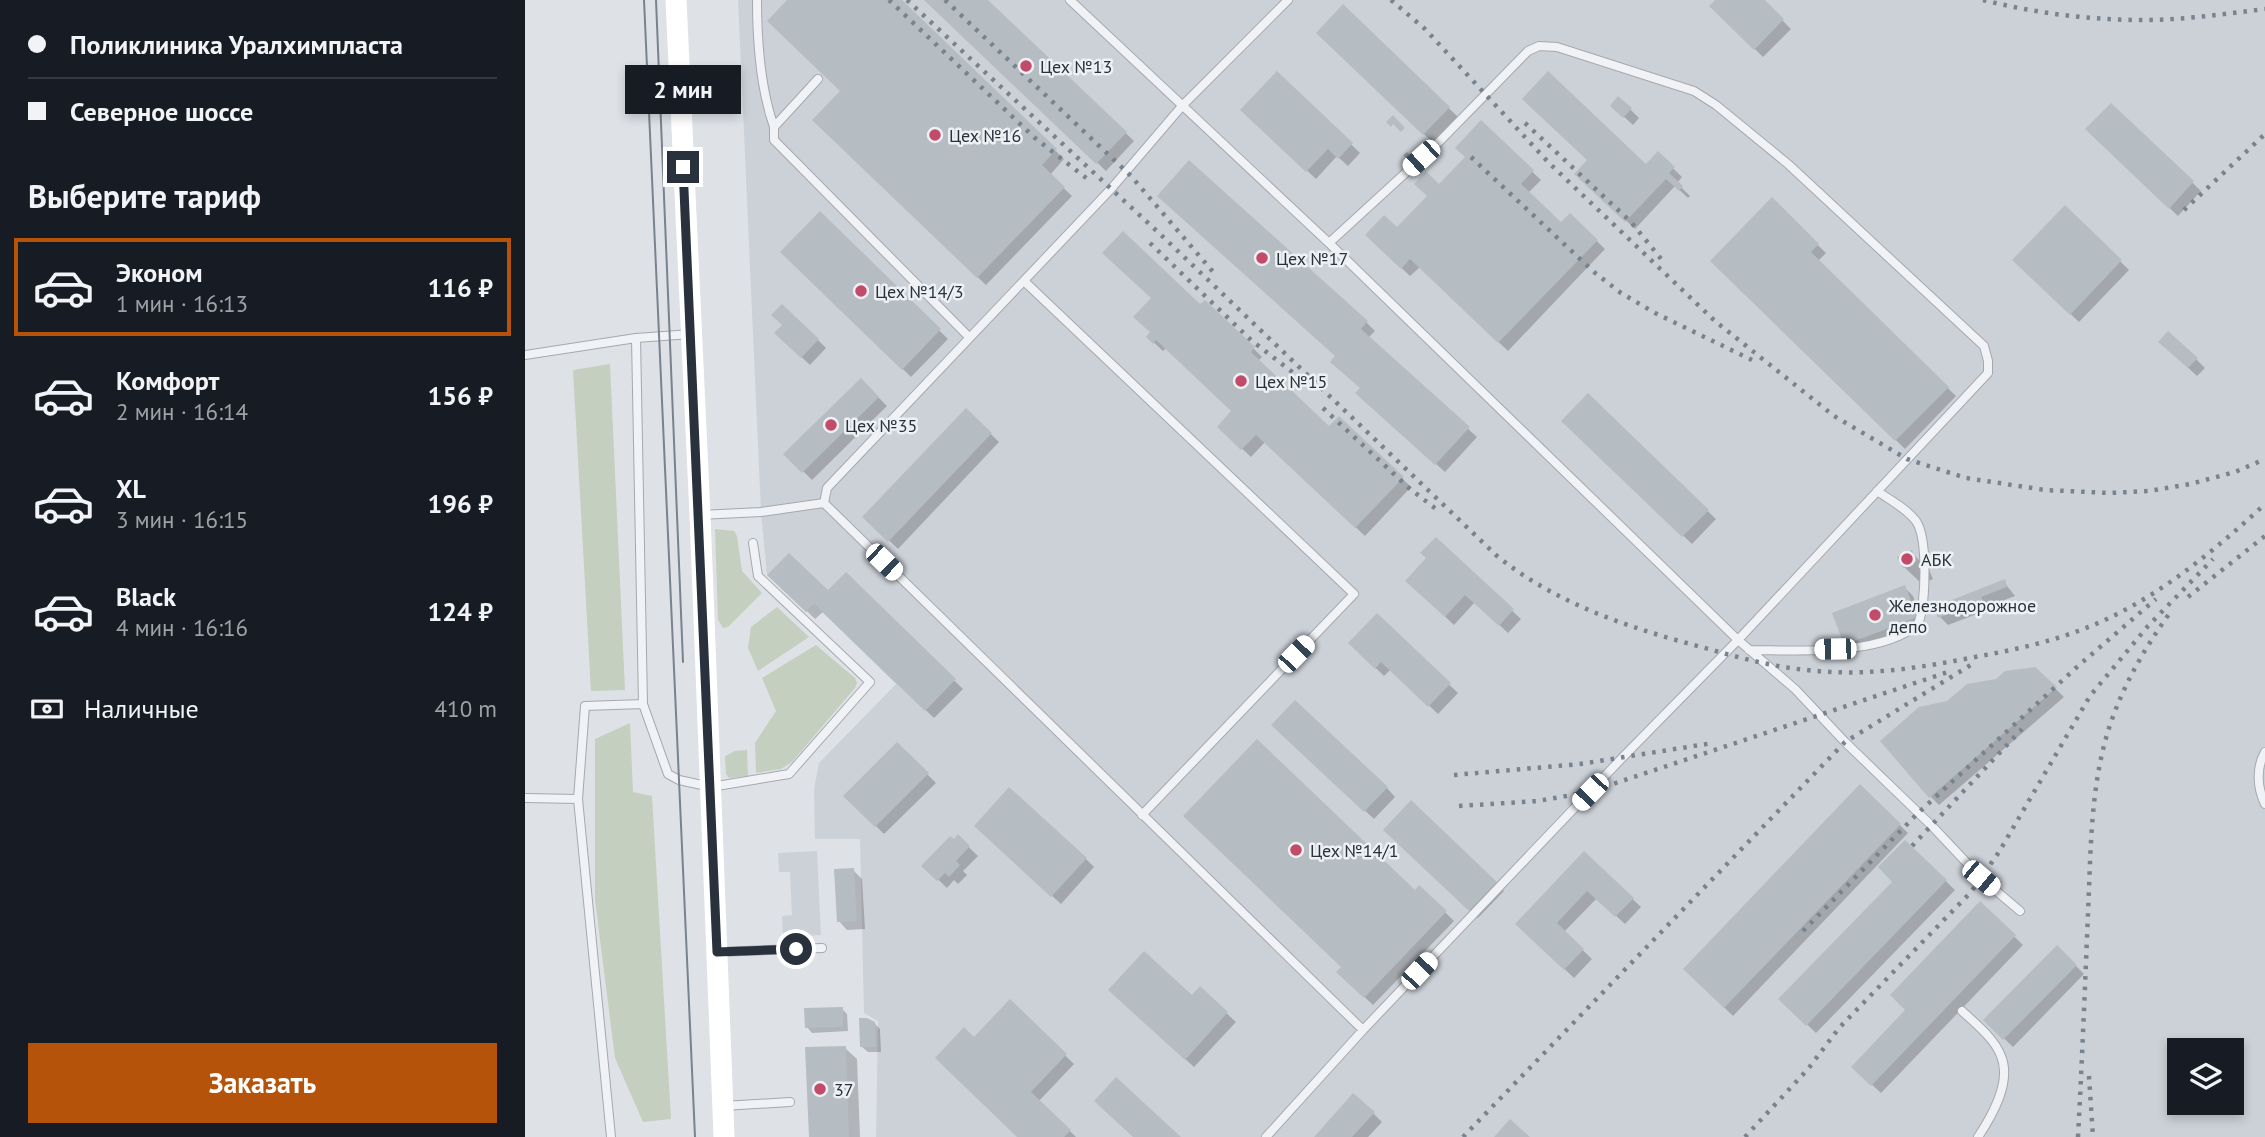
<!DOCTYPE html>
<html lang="ru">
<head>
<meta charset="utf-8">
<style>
	body { margin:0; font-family:"PT Sans",sans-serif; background:#20242c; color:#f1f3f6; height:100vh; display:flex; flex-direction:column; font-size:26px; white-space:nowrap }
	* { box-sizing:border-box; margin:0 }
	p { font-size:23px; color:#9ea1a6 }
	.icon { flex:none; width:38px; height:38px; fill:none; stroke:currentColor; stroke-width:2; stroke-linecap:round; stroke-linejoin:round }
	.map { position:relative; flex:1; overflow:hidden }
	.panel { display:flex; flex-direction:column; background:#171b24; width:525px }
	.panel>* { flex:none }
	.top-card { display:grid; align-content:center; height:154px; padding:0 28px; background:#171b24 }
	.buttons { position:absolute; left:1642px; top:1038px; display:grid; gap:14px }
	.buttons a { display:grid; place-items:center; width:77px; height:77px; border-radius:0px; background:#171b24; box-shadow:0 4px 10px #0003; font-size:35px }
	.end { position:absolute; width:32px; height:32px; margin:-16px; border:9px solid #28313c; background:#fff; box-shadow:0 0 0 4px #fff }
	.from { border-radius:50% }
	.bubble { position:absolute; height:49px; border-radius:0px; background:#171b24; box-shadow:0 4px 10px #0003; font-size:23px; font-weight:700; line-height:49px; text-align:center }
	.car { position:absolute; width:21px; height:42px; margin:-21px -10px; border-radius:9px; box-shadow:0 0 5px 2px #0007; background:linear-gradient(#fff 24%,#345 0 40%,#fff 0 76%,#345 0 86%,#fff 0) }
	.top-card b { display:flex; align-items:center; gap:24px; height:66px; font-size:26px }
	.top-card b+b { border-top:2px solid #363941 }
	.top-card i { width:18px; height:18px; background:#f1f3f6 }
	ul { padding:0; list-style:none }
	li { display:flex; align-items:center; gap:21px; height:98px; margin:0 14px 10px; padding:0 14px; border:4px solid transparent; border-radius:0px }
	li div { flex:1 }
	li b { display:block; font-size:26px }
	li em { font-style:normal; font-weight:700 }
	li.on { border-color:#b45309 }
	li>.icon { width:63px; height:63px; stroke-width:1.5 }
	h2 { padding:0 28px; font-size:32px; line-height:84px }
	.pay { display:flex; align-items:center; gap:18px; height:77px; padding:0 28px; font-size:26px }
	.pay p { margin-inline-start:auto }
	.button { display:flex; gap:14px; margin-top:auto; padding:14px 28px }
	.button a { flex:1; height:80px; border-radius:0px; background:#b45309; color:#fff; font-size:28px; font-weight:700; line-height:80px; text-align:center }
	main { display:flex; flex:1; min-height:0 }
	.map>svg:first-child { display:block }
	.built { fill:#ccd1d8; fill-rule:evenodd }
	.green { fill:#c5cfbf }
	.shadow { fill:#0003 }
	.building { fill:#b5bcc2 }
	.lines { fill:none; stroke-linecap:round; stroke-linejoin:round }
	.service-casing { stroke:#a4a9b0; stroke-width:10 }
	.service { stroke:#f0f2f5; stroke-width:8 }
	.secondary { stroke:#fff; stroke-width:21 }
	.tram { stroke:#78838e; stroke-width:2 }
	.rail { stroke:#78838e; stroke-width:4.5; stroke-dasharray:3.5 7; stroke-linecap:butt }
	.route { stroke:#28313c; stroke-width:9 }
	.poi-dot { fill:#c34b6a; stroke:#edf1f4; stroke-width:2.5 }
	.labels { text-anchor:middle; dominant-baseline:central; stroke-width:5; stroke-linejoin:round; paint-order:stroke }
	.poi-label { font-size:18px; fill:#28313c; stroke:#edf1f4; text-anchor:start }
</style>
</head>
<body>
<main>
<section class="panel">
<div class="top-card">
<b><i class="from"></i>Поликлиника Уралхимпласта</b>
<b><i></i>Северное шоссе</b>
</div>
<h2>Выберите тариф</h2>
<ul>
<li class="on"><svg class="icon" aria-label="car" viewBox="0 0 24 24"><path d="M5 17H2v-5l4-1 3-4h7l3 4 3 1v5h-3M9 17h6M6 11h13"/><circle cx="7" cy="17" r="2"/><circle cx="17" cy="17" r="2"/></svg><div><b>Эконом</b><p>1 мин · 16:13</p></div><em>116 ₽</em></li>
<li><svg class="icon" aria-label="car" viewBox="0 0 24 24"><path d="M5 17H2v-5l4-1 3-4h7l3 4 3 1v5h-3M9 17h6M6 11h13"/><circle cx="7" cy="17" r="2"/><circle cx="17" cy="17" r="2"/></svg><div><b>Комфорт</b><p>2 мин · 16:14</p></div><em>156 ₽</em></li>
<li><svg class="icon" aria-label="car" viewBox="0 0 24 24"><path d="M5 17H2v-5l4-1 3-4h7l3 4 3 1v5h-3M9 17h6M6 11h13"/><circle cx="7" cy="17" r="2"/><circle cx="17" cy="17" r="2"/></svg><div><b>XL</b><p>3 мин · 16:15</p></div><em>196 ₽</em></li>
<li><svg class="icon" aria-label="car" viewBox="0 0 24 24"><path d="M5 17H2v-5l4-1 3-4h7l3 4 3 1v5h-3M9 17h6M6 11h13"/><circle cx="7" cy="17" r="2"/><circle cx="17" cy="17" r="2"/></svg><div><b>Black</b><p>4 мин · 16:16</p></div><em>124 ₽</em></li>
</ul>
<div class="pay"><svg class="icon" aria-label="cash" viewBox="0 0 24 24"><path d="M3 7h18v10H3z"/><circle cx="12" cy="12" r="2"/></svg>Наличные<p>410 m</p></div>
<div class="button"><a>Заказать</a></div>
</section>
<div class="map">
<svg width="1740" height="1137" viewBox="0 0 1740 1137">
	<rect width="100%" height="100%" fill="#dee2e6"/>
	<path class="built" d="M213,0h1527v1137h-1389l2,-116 -14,-8 -4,-174h-45l-1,-50 5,-26 77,-79 -82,-80 -8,8 -39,-37 -6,-63zM1654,1050h52v52h-52z
		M292,851l4,84 -38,2 -1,-21 10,-1 -2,-43h-11l-1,-19z"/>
	<path class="green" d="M85,364l15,326 -34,1 -18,-321z
		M190,529l19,2 3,5 5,35 20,22 -34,34 -5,1 -5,-8z
		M252,607l32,30 -51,34 -10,-23 3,-21z
		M291,645l39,33 2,5 -2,5 -63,74 -11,7 -25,4 -1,-30 21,-32 -14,-33z
		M105,723l3,69 19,4 19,323 -28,3 -28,-64 -20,-158v-161z
		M222,750l1,26 -19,2 -3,-4 -1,-18 10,-5z"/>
	<path class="shadow" d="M264,0h110l165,159 -14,16 22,21 -86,89 -171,-165 28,-29z
		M402,0h59l148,141 -28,30z
		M1193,0h47l-1,2 27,27 -28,28 -51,-51z
		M818,7l115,110 -25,26 -114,-110z
		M752,74l83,79 -12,13 -11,-10 -21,23 -73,-69z
		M1586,105l90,86 -23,25 -91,-87z
		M1105,109l9,9 -6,7 -12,-11z
		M956,123l60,57 -13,13 33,31 9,-9 35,34 -97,102 -88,-84 -10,9 -43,-41 30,-5 70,-73z
		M882,152l6,6 -4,3 -6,-6z
		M1133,154l24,23 -5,6 13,13 -2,2 -13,-12 -40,43 -59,-55 13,-14 57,6z
		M1247,200l54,53 -8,8 138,135 -51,53 -192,-188z
		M1540,207l64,63 -50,52 -65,-62z
		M295,214l128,125 -37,38 -128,-125z
		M675,306l54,43 8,8 -4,4 71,67 10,-10 72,69 -46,49 -100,-94 -14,15 -32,-30 15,-16 -68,-63 -3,3 -15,-14z
		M841,322l9,9 -7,7 109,99 -32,35 -79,-71 -4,-12 -25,-32z
		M259,325l34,15 8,8 -16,17 -34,-32z
		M1644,350l27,9 9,9 -8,8z
		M336,380l26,26 -75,74 -26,-26z
		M1063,396l128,123 -24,25 -129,-123z
		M441,410l33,32 -101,107 -33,-32z
		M911,540l85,79 -13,14 -33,-31 -21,23 -38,-36z
		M1386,552l18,18 4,9 -11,5 -18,-17z
		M245,575l58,18 18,-18 117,114 -29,29 -110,-107 -9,8z
		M1479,582l11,14 -26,10 1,3 -42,16 -8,-8z
		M1379,587l9,9 11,30 -12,5 1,4 -4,-3 -54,20 -9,-8z
		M852,615l81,78 -20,21 -47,-45 -7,7 -34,-33z
		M1509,668l30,29 -125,108 -8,-8 17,-95z
		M757,733l105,55 8,9 -21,22z
		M372,744l39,39 -52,51 -38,-38z
		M1335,787l48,46 -175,183 -48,-47z
		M886,803l93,88 -26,27 -92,-88z
		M459,834l102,25 8,8 -33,37z
		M433,837l20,19 -15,15 4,4 -9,9 -4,-4 -7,8 -23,-22z
		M1380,842l50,48 -139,143 -35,-34 114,-117z
		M1059,853l57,54 -16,17 -28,-26 -33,34 28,27 -18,19 -57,-54z
		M328,870l9,9 3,50 -18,1 -8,-9z
		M894,887l35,34 -81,84 -35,-33z
		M1455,903l43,42 -142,148 -28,-26 54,-57z
		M1532,947l27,27 -71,73 -28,-27z
		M675,989l36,33 -42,45 -75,-69h73z
		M485,1002l64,62 -35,37 37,36h-56l-46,-98z
		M317,1009l5,5 1,17 -36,2 -5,-6z
		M349,1023l6,6 1,23h-13l-6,-5z
		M320,1048l12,11 3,78h-50z
		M848,1113l9,9 -14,15h-51z"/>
	<path class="building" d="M262,0h115l155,149 -15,16 23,22 -88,91 -165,-158 28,-29 -73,-70z
		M399,0h64l139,132 -31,32z
		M1190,0h50l19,19 -30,31 -45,-44z
		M818,4l107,103 -27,28 -107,-102z
		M752,71l76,72 -15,16 -10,-10 -22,23 -66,-62z
		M1023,71l98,93 12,-13 17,16 -6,6 14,13 -4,5 -13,-12 -41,43 -51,-48 13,-14 -65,-61z
		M1093,96l14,12 -9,10 -13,-12z
		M1586,103l83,78 -25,28 -84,-80z
		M868,115l12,13 -4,4 -8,-8 -2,3 -5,-5z
		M956,120l53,50 -13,14 40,38 9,-9 28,27 -100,103 -88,-84 -9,10 -36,-34 19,-20 13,12 30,-31 -13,-12 12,-13 13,13 26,-27 -10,-9z
		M664,160l179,161 -7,8 109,98 -35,38 -80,-72 5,-5 -30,-26 5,-6 -178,-160z
		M1247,197l47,47 -8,8 138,135 -54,54 -185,-180z
		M1540,205l57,55 -52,55 -58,-55z
		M295,211l121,118 -39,41 -122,-118z
		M598,231l77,73 5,-4 50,47 -4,5 78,74 10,-10 65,61 -49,51 -99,-93 -15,15 -24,-23 14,-16 -75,-71 -3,4 -7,-7 4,-5 -17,-15 18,-19 -49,-45z
		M257,304l37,35 -18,19 -27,-25 8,-8 -11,-10z
		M1643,331l30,27 -10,10 -30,-26z
		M336,378l18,19 -77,76 -19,-19z
		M1063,393l121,117 -27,27 -121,-116z
		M441,408l26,25 -104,109 -26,-25z
		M911,537l78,72 -15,17 -34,-31 -20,22 -40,-36 21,-23 -6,-5z
		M1387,550l5,11 -14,7 -6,-11z
		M264,553l39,37 18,-18 110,107 -31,32 -111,-107 -8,8 -39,-37z
		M1480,579l2,8 -26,10 2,3 -45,18 -4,-11z
		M1380,585l12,32 -12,5 1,4 -4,1 -2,-3 -56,21 -12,-32z
		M852,613l74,70 -23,24 -47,-45 -6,7 -27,-26z
		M1510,667l22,20 -128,111 -49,-57 39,-34 28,-6 20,-17 29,-5 9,-8z
		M770,700l93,87 -24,25 -93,-87z
		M732,739l158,151 4,-5 28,26 -83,87 -28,-26 5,-5 -158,-151z
		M372,742l32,31 -54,54 -32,-31z
		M1335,784l41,40 -177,184 -41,-39z
		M484,787l78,71 -36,39 -77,-71z
		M886,800l86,82 -28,29 -86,-81z
		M433,834l12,12 -14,15 4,4 -11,12 -4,-4 -8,8 -16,-15 29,-30 4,3z
		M1380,840l42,40 -141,146 -28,-27 114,-117 -14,-15z
		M1059,851l50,47 -19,19 -28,-26 -30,32 27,26 -20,21 -49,-46z
		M329,868l3,53 -20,1 -3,-53z
		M1455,901l36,34 -145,151 -20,-19 54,-57 -15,-15z
		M1532,945l20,20 -74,75 -20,-20z
		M619,951l48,44 8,-9 28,26 -43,48 -77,-70z
		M485,999l57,55 -36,38 40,38 -7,7h-47l-82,-79 29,-31 10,10z
		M318,1007v20l-38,1 -1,-20z
		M334,1018h8l8,4 1,25h-16z
		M321,1046l3,91h-40l-4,-90z
		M591,1077l65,60h-48l-39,-36z
		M828,1093l22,19 -23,25h-38z
		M985,1119l20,18h-36z"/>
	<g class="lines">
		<g class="service-casing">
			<path id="service" d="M232,0c0,42 3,87 17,127
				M545,0l259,243 409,397 57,49 50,53 87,84 49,52 39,33
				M293,79l-44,48v13l195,197
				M499,281l330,313 -212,221
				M111,338l7,366 25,70 11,6 32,7 78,-13 81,-92 -112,-106 -5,-33
				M0,355l111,-17 55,-4
				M299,503l539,527
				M175,515l61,-3 63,-9 3,-15 284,-299 71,-83 106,-106
				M1224,650c47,0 131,7 169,-26 8,-19 10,-86 -2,-103 -10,-13 -26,-21 -39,-30
				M1740,752c-9,16 -8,35 0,52
				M0,798l53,1
				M192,952l105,-4
				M1437,1011c14,13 32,27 39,45 11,26 -9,60 -23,81
				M198,1106l67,-4
				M86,1137l-33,-338 7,-93 58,-2
				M741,1137l97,-107 259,-272 116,-118 250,-267v-12l-4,-15 -196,-182 -72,-59 -22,-14 -137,-44 -18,-1 -11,5 -92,94 -107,98"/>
		</g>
		<use href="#service" class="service"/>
		<path class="secondary" d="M151,0l24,515 24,622"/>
		<path class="tram" d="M119,0l51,1137
			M131,0l27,662"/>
		<path class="rail" d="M364,0l146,138 55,43
			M382,0l253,234 337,322c55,44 118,67 186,86 41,11 81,24 124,28 49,6 99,0 147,-9 42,-8 84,-15 124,-30 70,-25 133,-77 187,-127
			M420,0l186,176 83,97
			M866,0l34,29 124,134 166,158 119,95 73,43 59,19 79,12 65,3 39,-2 41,-7 45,-12 30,-13
			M1458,0c52,13 106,20 159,20 41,0 82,-6 123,-11
			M1000,123l106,99 31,38
			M946,157l123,115 27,21 34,20 97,47
			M1659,210l81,-76
			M625,243l101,97 45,35
			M798,408l86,80 27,21
			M1663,597l77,-61
			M929,775l126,-11 133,-21
			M934,806l79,-5 51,-9 362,-121
			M1387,846l110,-117
			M1278,931l114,-117 161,-148 78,-67
			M1564,1076l4,61
			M938,1137l382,-395 129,-79
			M1220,1137l63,-68 31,-41 132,-136 28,-40 91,-156 58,-70 65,-67
			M1553,1137c4,-75 7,-150 10,-224 3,-64 2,-130 23,-191 14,-40 34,-74 58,-108"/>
	</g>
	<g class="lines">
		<path class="route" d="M158,167l34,785 79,-3"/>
	</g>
	<g class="poi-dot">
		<circle cx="501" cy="66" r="7"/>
		<circle cx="410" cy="135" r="7"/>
		<circle cx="737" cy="258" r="7"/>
		<circle cx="336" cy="291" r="7"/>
		<circle cx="716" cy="381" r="7"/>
		<circle cx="306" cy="425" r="7"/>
		<circle cx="1382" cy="559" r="7"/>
		<circle cx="1350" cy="615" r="7"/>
		<circle cx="771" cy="850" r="7"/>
		<circle cx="295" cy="1089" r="7"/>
	</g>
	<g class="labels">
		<g class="poi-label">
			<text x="515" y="66">Цех №13</text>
			<text x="424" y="135">Цех №16</text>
			<text x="751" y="258">Цех №17</text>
			<text x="350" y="291">Цех №14/3</text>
			<text x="730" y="381">Цех №15</text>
			<text x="320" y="425">Цех №35</text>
			<text x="1396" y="559">АБК</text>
			<text x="1364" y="605">Железнодорожное<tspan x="1364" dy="21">депо</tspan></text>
			<text x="785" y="850">Цех №14/1</text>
			<text x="309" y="1089">37</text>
		</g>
	</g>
</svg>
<div class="buttons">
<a><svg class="icon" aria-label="layers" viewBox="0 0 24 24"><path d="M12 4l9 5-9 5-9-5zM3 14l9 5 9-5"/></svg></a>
</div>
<i class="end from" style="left:271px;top:949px"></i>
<i class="end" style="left:158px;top:167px"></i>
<div class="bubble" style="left:100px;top:65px;width:116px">2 мин</div>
<i class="car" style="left:896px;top:158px;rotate:228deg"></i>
<i class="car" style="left:359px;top:562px;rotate:134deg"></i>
<i class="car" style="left:1310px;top:649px;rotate:269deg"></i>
<i class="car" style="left:771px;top:654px;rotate:44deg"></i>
<i class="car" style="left:1065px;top:792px;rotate:224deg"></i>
<i class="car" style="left:1456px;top:878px;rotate:130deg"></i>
<i class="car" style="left:894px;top:971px;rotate:43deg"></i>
</div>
</main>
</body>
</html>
